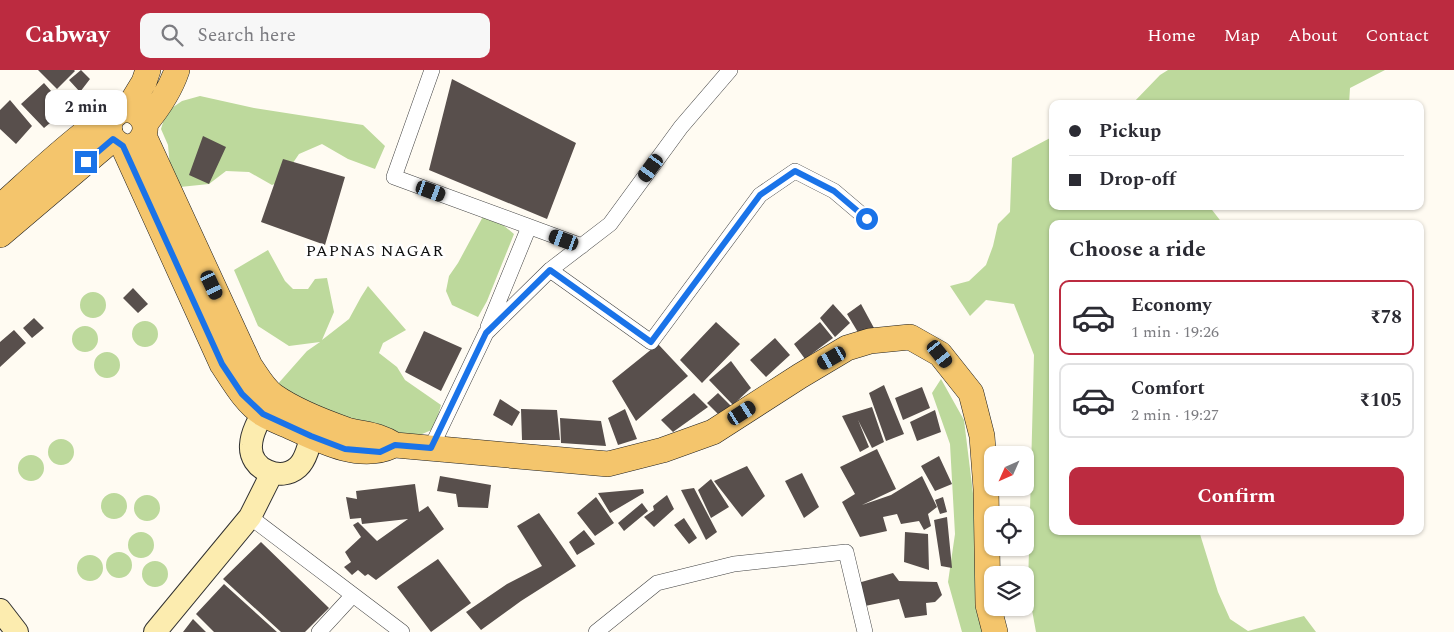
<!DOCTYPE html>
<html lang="en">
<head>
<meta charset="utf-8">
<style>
	body { margin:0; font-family:Spectral,serif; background:#f7f7f7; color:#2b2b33; height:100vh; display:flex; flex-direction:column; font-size:19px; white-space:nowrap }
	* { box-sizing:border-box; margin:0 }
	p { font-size:16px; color:#7c7c81 }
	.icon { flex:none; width:28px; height:28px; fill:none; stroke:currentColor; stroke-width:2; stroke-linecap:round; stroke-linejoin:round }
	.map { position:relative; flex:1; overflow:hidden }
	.details { position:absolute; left:1049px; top:150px; width:375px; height:315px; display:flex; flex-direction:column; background:#fff; border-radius:10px; box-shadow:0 1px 4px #0004 }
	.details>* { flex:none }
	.banner { position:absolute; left:1049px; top:30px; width:375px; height:110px; border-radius:10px; box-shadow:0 1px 4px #0004; display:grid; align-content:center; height:110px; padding:0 20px; background:#fff }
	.needle { width:32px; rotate:225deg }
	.fabs { position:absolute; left:984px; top:376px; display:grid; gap:10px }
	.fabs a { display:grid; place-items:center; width:50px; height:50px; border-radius:10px; background:#fff; box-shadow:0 1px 4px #0004; font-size:25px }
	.end { position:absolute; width:22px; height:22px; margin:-11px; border:6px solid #1a73e8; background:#fff; box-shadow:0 0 0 2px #fff }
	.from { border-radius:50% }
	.bubble { position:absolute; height:35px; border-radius:10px; background:#fff; box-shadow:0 1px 4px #0004; font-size:16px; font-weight:700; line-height:35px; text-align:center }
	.car { position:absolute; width:15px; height:30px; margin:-15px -8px; border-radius:6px; box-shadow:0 0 4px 1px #0007; background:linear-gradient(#222 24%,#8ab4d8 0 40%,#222 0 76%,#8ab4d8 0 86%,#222 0) }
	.banner b { display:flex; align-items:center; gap:18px; height:48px; font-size:19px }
	.banner b+b { border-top:1px solid #e1e1e2 }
	.banner i { width:12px; height:12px; background:#2b2b33 }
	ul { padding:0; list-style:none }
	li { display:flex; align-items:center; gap:15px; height:75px; margin:0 10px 8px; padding:0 10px; border:2px solid #e1e1e2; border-radius:10px }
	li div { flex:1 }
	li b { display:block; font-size:19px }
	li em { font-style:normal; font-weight:700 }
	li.current { border-color:#bc2b40 }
	li>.icon { width:45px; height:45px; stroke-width:1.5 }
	h2 { padding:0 20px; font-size:22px; line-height:60px }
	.cta { display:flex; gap:10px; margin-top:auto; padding:10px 20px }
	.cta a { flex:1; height:58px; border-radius:10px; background:#bc2b40; color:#fff; font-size:20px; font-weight:700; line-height:58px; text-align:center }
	header { display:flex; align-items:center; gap:30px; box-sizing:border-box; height:70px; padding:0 25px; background:#bc2b40; color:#fff }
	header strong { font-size:24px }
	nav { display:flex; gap:28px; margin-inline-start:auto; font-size:18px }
	.search { width:350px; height:45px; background:#f7f7f7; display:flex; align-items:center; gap:12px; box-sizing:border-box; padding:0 18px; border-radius:10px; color:#7c7c81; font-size:19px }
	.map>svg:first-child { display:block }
	.forest { fill:#bdd99c }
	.building { fill:#584f4c }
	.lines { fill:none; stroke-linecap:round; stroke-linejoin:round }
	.street-casing { stroke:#424242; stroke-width:16 }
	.secondary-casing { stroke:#313131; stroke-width:24 }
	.primary-casing { stroke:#202020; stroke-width:26 }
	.street { stroke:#fff; stroke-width:15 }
	.secondary { stroke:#fcecaf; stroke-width:22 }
	.primary { stroke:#f4c56c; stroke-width:25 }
	.route { stroke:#1a73e8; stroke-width:6 }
	.labels { text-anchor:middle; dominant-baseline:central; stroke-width:5; stroke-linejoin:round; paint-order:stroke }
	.neighbourhood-label { font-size:16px; letter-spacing:1px; fill:#0f0f0f; stroke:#fff }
</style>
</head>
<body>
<header>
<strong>Cabway</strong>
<div class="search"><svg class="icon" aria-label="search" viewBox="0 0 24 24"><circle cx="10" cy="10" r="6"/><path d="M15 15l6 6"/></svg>Search here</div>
<nav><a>Home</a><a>Map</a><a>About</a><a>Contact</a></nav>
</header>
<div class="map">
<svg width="1454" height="562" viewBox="0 0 1454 562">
	<rect width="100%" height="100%" fill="#fffbf2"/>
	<path class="forest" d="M1168,0h217l-35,18 -1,16h-217l28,-29z
		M200,26l54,12 109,17 22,21 -10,23 -27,-10 -26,-15 -23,10 -19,28 -8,3 -23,-13 -23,-1 -17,13 -29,3 -10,-20 -2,-22 -7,-16 5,-17 16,-11z
		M1052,67v69h157l14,18h-171v307h147l19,61 12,27 18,12 56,-15 12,16h-280l-8,-44 6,-233 -20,-51 -28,-4 -16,16 -20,-30 19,-5 17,-16 7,-19 5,-22 12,-12 2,-54z
		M486,141l28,23 -27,67 -9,16 -26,-12 -6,-14 3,-15 9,-13z
		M268,180l17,31 8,8h15l7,-10 12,-1 7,34 -12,28 27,-21 12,-22 7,-11 38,44 -23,13 -4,10 18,14 8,13 36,25 -7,24 -31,13 -55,-22 -72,-34 31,-35 13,-9 -31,4 -31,-20 -24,-56z
		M80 235a13 13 0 1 1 26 0a13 13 0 1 1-26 0Z
		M132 264a13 13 0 1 1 26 0a13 13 0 1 1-26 0Z
		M72 269a13 13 0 1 1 26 0a13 13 0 1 1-26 0Z
		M94 295a13 13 0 1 1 26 0a13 13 0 1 1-26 0Z
		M941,309l23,41 26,212h-28l-14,-50 7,-48 -5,-90 -18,-51z
		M48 382a13 13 0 1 1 26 0a13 13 0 1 1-26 0Z
		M18 398a13 13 0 1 1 26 0a13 13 0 1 1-26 0Z
		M101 436a13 13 0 1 1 26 0a13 13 0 1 1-26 0Z
		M134 438a13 13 0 1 1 26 0a13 13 0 1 1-26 0Z
		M128 475a13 13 0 1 1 26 0a13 13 0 1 1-26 0Z
		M106 495a13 13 0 1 1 26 0a13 13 0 1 1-26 0Z
		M77 498a13 13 0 1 1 26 0a13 13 0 1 1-26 0Z
		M142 504a13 13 0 1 1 26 0a13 13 0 1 1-26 0Z"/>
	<path class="building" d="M38,0h36l1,1 -18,18z
		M81,0l9,9 -10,13 -11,-12z
		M452,9l124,64 -29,76 -118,-49z
		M44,13l23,26 -23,19 -23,-24z
		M10,30l22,26 -16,18 -16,-15v-19z
		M203,66l23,11 -17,37 -20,-9z
		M283,89l62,18 -20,68 -64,-23z
		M133,218l15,16 -10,9 -15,-15z
		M833,234l17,19 -15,14 -15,-19z
		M861,234l13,24 -15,6 -12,-20z
		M34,248l10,10 -12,10 -9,-10z
		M716,252l24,22 -38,39 -22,-23z
		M820,252l13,16 -28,21 -11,-15z
		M14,260l12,13 -26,24v-25z
		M424,261l38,17 -21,43 -36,-19z
		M775,268l15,17 -24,22 -16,-17z
		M658,274l30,32 -52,45 -24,-40z
		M731,291l20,27 -18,17 -24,-25z
		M884,315l20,49 -18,7 -17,-48z
		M922,317l8,21 -27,12 -8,-22z
		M694,323l14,14 -35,25 -12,-12z
		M718,323l16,16 -11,10 -16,-16z
		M500,329l20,13 -8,14 -19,-11z
		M872,337l12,35 -12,6 -14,-28 11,27 -9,5 -18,-36z
		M521,339l36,1 3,30h-38z
		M625,339l12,30 -19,6 -10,-27z
		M935,340l6,22 -24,9 -7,-19z
		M560,348l41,3 5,25 -45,-3z
		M877,379l19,40 -34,16 29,-10 31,-19 15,31 -9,7 3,12 -7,4 -5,-9 -18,3 -4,-10 -14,3 4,14 -27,6 -18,-35 13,-8 -15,-27z
		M939,386l13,28 -17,7 -14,-25z
		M747,396l18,30 -23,21 -28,-36z
		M802,403l17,34 -15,11 -19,-37z
		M440,406l51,9 -3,23 -30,-1 -2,-13 -19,-3z
		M711,409l18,28 -18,11 -13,-28z
		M415,414l4,28 9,-6 16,23 -68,51 -8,-6 -3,2 -7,-6 -6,5 -8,-8 7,-5 -6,-10 16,-15 -8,-12 5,-3 19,19 31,-22 -46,5 -1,-6 -11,1 -4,-22 11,2 -1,-8z
		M694,418l23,44 -11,8 -25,-50z
		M643,419l1,4 -34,20 -12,-20z
		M667,425l7,14 -20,18 -10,-10 10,-7 -1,-4z
		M596,427l18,26 -19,13 -18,-23z
		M943,427l4,15 -7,2 -5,-14z
		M642,433l6,8 -24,20 -6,-8z
		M539,443l37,53 -55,35 -40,29 -15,-18 41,-28 35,-18 -25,-40z
		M947,447l5,51 -11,-2 -7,-46z
		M684,448l13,20 -8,6 -15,-19z
		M584,460l11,14 -18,11 -8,-13z
		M905,462l23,2 1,36 -25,-8z
		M261,472l68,66 -24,24h-24l-58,-53z
		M438,489l33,44 -40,29 -34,-45z
		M893,503l6,8 38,1 5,13 -7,7 -9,1 1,12 -22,3 -6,-19 -34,7 -7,-23z
		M224,514l53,48h-63l-18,-18z
		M193,549l13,13h-23z"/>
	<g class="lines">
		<g class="street-casing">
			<path id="street" d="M432,0l-38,107 188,69
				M550,200l101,72 109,-147 35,-24 39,20 33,28
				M488,257l41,-100
				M431,378l55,-115 64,-63 60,-46 71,-97 49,-57
				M250,447l152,115
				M319,562l34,-37
				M596,562l61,-49 77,-19 112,-12 19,80"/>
		</g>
		<g class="secondary-casing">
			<path id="secondary" d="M271,329c-7,14 -19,29 -20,46 -2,24 29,38 47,22 11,-10 13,-33 17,-47
				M0,540l17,22
				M155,562l95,-115 22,-44"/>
		</g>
		<g class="primary-casing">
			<path id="primary" d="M127,40l17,-28 4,-12
				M145,54c14,-17 25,-33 32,-54
				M144,66l106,230c7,10 14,23 24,30 20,14 50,26 73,34 19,5 31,4 48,15l213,19 55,-14 50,-18 87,-56 47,-28 23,-7 40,-4 30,17 31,39 11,43 4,53 2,116 7,27
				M123,76l99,218c12,18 23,38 41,50 8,5 19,9 28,13 30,14 69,34 101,19
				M0,137c29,-26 57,-53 87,-76 7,-6 16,-8 24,-13 5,-3 7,-7 13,-8 8,-1 15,3 19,10 3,6 3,12 -1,18 -12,20 -41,2 -30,-21
				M0,165l113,-96"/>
		</g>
		<use href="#street" class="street"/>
		<use href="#secondary" class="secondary"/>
		<use href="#primary" class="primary"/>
	</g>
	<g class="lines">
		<path class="route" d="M86,92l27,-23 10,7 99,218 20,30 21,20 48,22 34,13 35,3 15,-7 36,3 55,-115 64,-63 101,72 109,-147 35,-24 39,20 33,28"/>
	</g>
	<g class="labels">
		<g class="neighbourhood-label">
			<text x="375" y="181">PAPNAS NAGAR</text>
		</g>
	</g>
</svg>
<div class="fabs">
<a><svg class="needle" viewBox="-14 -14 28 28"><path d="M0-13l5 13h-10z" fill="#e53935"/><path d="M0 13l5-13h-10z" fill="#7c7c81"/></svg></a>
<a><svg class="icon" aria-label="locate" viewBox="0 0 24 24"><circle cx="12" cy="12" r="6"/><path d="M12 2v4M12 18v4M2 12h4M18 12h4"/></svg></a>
<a><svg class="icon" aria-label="layers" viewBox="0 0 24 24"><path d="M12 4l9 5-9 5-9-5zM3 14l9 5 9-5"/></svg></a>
</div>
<i class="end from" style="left:867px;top:149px"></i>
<i class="end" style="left:86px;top:92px"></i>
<div class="bubble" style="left:45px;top:20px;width:82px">2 min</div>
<i class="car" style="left:651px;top:98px;rotate:216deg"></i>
<i class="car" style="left:431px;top:121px;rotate:110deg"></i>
<i class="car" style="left:564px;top:170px;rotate:290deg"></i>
<i class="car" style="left:212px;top:215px;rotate:155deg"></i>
<i class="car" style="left:940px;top:284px;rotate:141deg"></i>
<i class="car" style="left:832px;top:288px;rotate:240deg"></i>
<i class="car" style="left:742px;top:343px;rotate:57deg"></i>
<div class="banner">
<b><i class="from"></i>Pickup</b>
<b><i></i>Drop-off</b>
</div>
<section class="details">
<h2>Choose a ride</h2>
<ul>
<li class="current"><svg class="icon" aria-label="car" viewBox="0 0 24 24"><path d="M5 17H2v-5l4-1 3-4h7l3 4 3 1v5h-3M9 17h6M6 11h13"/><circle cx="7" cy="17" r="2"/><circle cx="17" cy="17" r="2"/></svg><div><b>Economy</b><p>1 min · 19:26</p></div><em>₹78</em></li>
<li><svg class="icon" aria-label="car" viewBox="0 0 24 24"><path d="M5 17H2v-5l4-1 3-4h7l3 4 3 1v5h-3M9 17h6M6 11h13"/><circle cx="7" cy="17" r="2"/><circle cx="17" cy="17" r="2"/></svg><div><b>Comfort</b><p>2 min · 19:27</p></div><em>₹105</em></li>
</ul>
<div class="cta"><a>Confirm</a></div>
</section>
</div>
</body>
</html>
